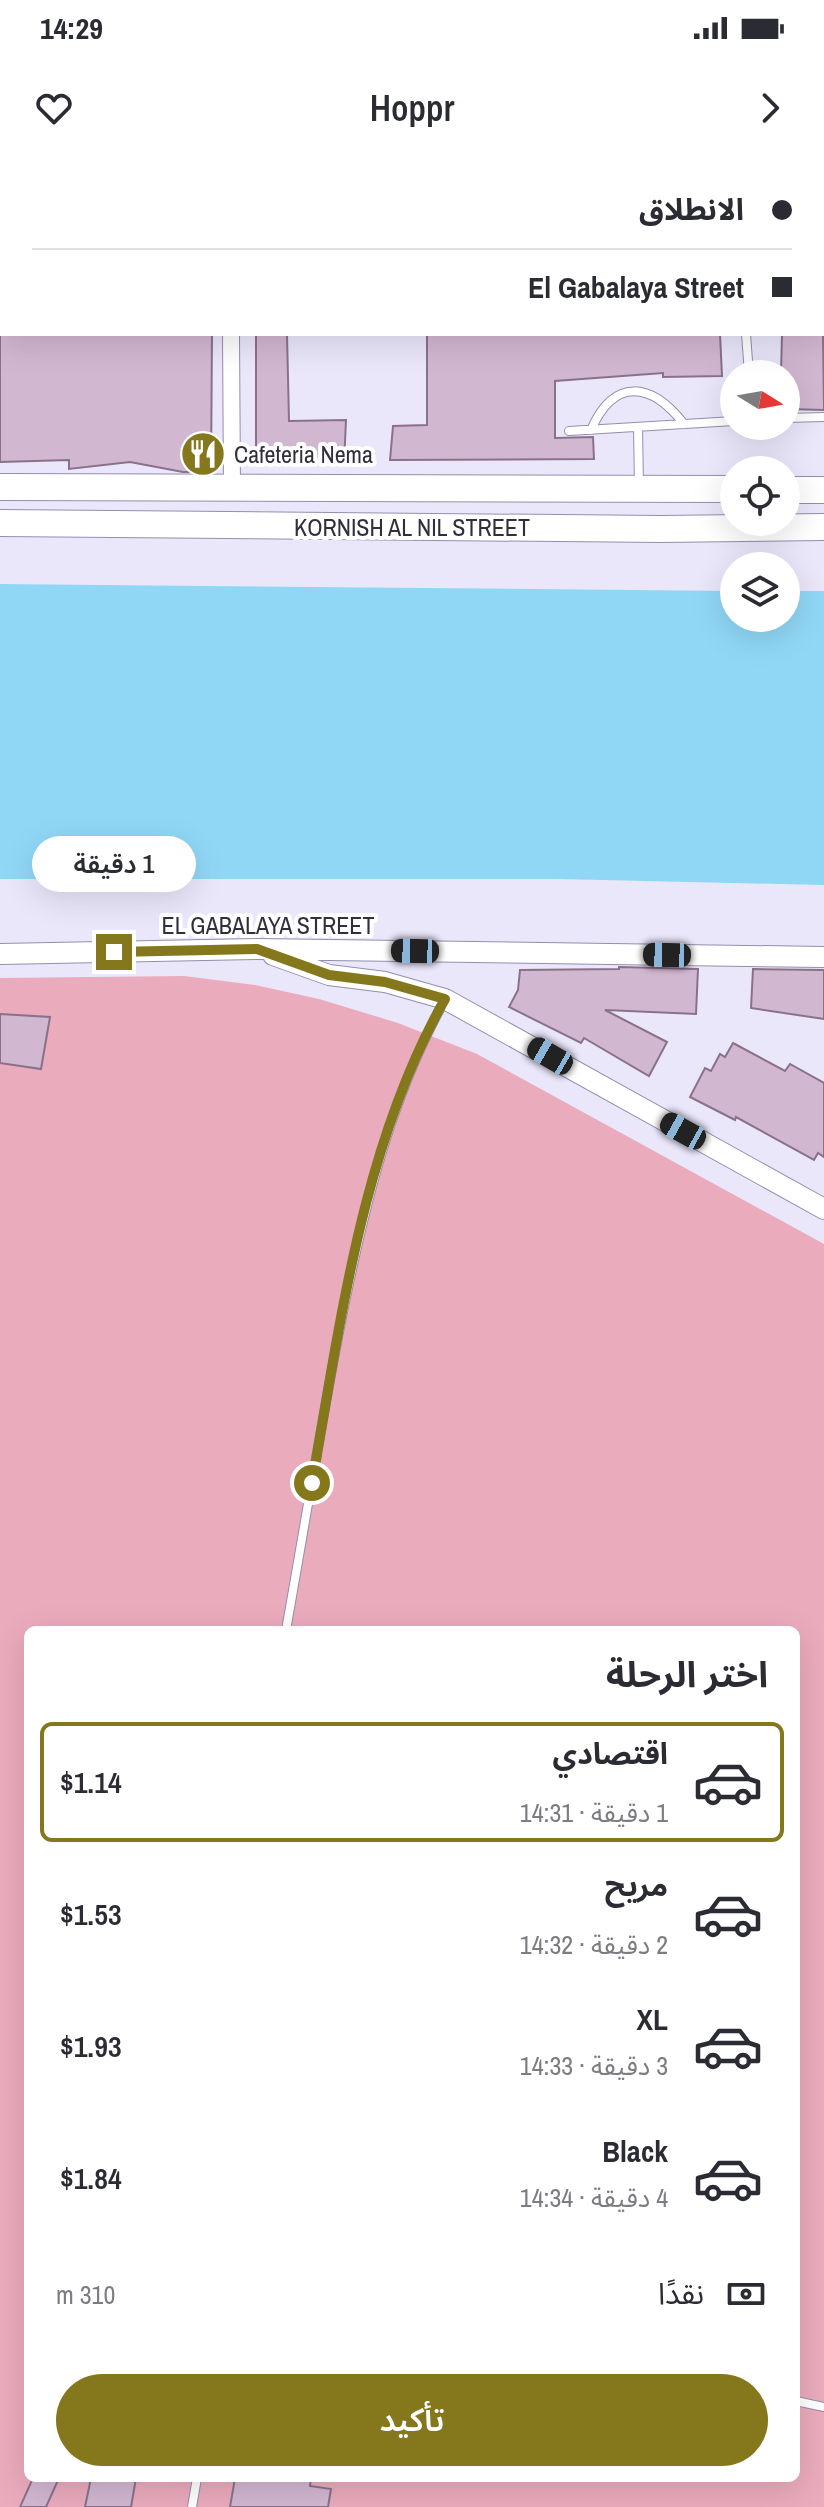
<!DOCTYPE html>
<html lang="ar">
<head>
<meta charset="utf-8">
<style>
	body { margin:0; font-family:"Archivo Narrow","Noto Sans Arabic",sans-serif; background:#f2f2f3; color:#2b2b33; direction:rtl; height:100vh; display:flex; flex-direction:column; font-size:30px; white-space:nowrap }
	* { box-sizing:border-box; margin:0 }
	p { font-size:26px; color:#7c7c81 }
	.icon { flex:none; width:44px; height:44px; fill:none; stroke:currentColor; stroke-width:2; stroke-linecap:round; stroke-linejoin:round }
	.map { position:relative; flex:1; overflow:hidden; direction:ltr }
	.drawer { position:absolute; left:24px; top:1466px; width:776px; height:856px; display:flex; flex-direction:column; background:#fff; border-radius:12px; box-shadow:0 8px 32px #0002; direction:rtl }
	.drawer>* { flex:none }
	.banner { position:absolute; left:0px; top:0px; width:824px; height:176px; box-shadow:0 8px 32px #0002; direction:rtl; display:grid; align-content:center; height:176px; padding:0 32px; background:#fff }
	.needle { width:52px; rotate:101deg }
	.controls { position:absolute; left:720px; top:200px; display:grid; gap:16px }
	.controls a { display:grid; place-items:center; width:80px; height:80px; border-radius:50%; background:#fff; box-shadow:0 8px 32px #0002; font-size:40px }
	.end { position:absolute; width:36px; height:36px; margin:-18px; border:10px solid #85771b; background:#fff; box-shadow:0 0 0 4px #fff }
	.from { border-radius:50% }
	.bubble { position:absolute; height:56px; border-radius:28px; background:#fff; box-shadow:0 8px 32px #0002; font-size:26px; font-weight:600; line-height:56px; text-align:center; direction:rtl }
	.car { position:absolute; width:24px; height:48px; margin:-24px -12px; border-radius:10px; box-shadow:0 0 6px 2px #0007; background:linear-gradient(#222 24%,#8ab4d8 0 40%,#222 0 76%,#8ab4d8 0 86%,#222 0) }
	.banner b { display:flex; align-items:center; gap:28px; height:76px; font-size:30px }
	.banner b+b { border-top:2px solid #e1e1e2 }
	.banner i { width:20px; height:20px; background:#2b2b33 }
	ul { padding:0; list-style:none }
	li { display:flex; align-items:center; gap:24px; height:120px; margin:0 16px 12px; padding:0 16px; border:4px solid transparent; border-radius:12px }
	li div { flex:1 }
	li b { display:block; font-size:30px }
	li em { font-style:normal; font-weight:600 }
	li.on { border-color:#85771b }
	li>.icon { width:72px; height:72px; stroke-width:1.5 }
	h2 { padding:0 32px; font-size:36px; line-height:96px }
	.pay { display:flex; align-items:center; gap:20px; height:88px; padding:0 32px; font-size:30px }
	.pay p { margin-inline-start:auto }
	.cta { display:flex; gap:16px; margin-top:auto; padding:16px 32px }
	.cta a { flex:1; height:92px; border-radius:48px; background:#85771b; color:#fff; font-size:32px; font-weight:600; line-height:92px; text-align:center }
	.status { display:flex; justify-content:space-between; align-items:center; height:56px; padding:0 40px; background:#fff; direction:ltr }
	.status svg { height:22px; fill:currentColor }
	header { display:flex; justify-content:space-between; align-items:center; height:104px; padding:0 32px; background:#fff; font-size:36px; font-weight:600 }
	.map>svg:first-child { display:block }
	.green { fill:#eaabbd; fill-rule:evenodd }
	.water { fill:#90d7f6 }
	.building { fill:#d2b7d1; stroke:#8a718a; stroke-width:2 }
	.lines { fill:none; stroke-linecap:round; stroke-linejoin:round }
	.service-casing { stroke:#948eae; stroke-width:10 }
	.minor-casing { stroke:#948eae; stroke-width:18 }
	.tertiary-casing { stroke:#948eae; stroke-width:22 }
	.primary-casing { stroke:#948eae; stroke-width:28 }
	.service { stroke:#fff; stroke-width:8 }
	.minor { stroke:#fff; stroke-width:16 }
	.tertiary { stroke:#fff; stroke-width:20 }
	.primary { stroke:#fff; stroke-width:26 }
	.route { stroke:#85771b; stroke-width:10 }
	.labels { text-anchor:middle; dominant-baseline:central; stroke-width:8; stroke-linejoin:round; paint-order:stroke }
	.poi-label { font-size:24px; fill:#322f3d; stroke:#fff; text-anchor:start }
	.street-label { font-size:24px; fill:#322f3d; stroke:#fff }
</style>
</head>
<body>
<div class="status"><b>14:29</b><svg viewBox="0 0 49 12"><path d="M0 12V9h3v3zM5 12V6h3v6zM10 12V3h3v9zM15 12V0h3v12zM26 1h20v11H26zM47 4h2v5h-2z"/></svg></div>
<header><svg class="icon" aria-label="forward" viewBox="0 0 24 24"><path d="M9 5l7 7-7 7"/></svg>Hoppr<svg class="icon" aria-label="heart" viewBox="0 0 24 24"><path d="M12 20l-8-8c-3-5 5-10 8-4 3-6 11-1 8 4z"/></svg></header>
<div class="map">
<svg width="824" height="2347" viewBox="0 0 824 2347">
	<rect width="100%" height="100%" fill="#eae7fb"/>
	<path class="green" d="M184,816l71,9 64,14 79,24 79,31 347,190v1263h-824v-1529zM28,1470h768v848h-768z"/>
	<path class="water" d="M0,424l734,7v27h52v-27h38v294l-265,-6h-559z"/>
	<path class="building" d="M0,174h212l-1,138h-28l-53,-10 -61,7v-9l-69,2z
		M256,174h31l2,87 57,-1 -2,44 -88,-14z
		M427,174h293l2,42 -59,1v-4l-108,8v57l38,-1 1,22 -204,1 3,-34 34,-1z
		M782,174h41l1,76 -38,-1v-35h-5z
		M619,807l79,2 -2,45 -91,-4 62,32 -18,34 -65,-38 -3,5 -72,-36 9,-17 2,-20 99,-1z
		M753,809l71,1v49l-73,-11z
		M0,854l50,3 -9,52 -41,-6z
		M733,883l52,28 5,-7 34,19v74l-6,-4 -4,7 -78,-43 -1,3 -45,-23 15,-29 6,3 9,-17 5,3z
		M33,2318h26l-13,29h-26z
		M91,2318h45l-5,29h-46z
		M235,2318h76l-1,8 21,3 -3,18h-98z"/>
	<g class="lines">
		<g class="service-casing">
			<path id="service" d="M723,2v-2
				M746,174l3,40
				M786,258l38,-1
				M638,267l1,59
				M591,270c23,-53 60,-48 93,-6
				M569,271l165,-10
				M286,1470c19,-106 36,-213 57,-318 22,-108 48,-215 102,-312
				M796,2241l28,6
				M192,2347l5,-29"/>
		</g>
		<g class="minor-casing">
			<path id="minor" d="M229,0v2
				M31,2v-2
				M0,105h2
				M231,174l1,155"/>
		</g>
		<g class="tertiary-casing">
			<path id="tertiary" d="M0,794l257,-5 567,8
				M273,795l56,20 56,7 60,17 379,210"/>
		</g>
		<g class="primary-casing">
			<path id="primary" d="M0,327l734,2
				M786,330h38
				M0,363l661,6 163,-2"/>
		</g>
		<use href="#service" class="service"/>
		<use href="#minor" class="minor"/>
		<use href="#tertiary" class="tertiary"/>
		<use href="#primary" class="primary"/>
	</g>
	<g class="lines">
		<path class="route" d="M114,792l143,-3 72,26 56,7 60,17c-83,147 -104,321 -133,484"/>
	</g>
	<defs>
		<g id="restaurant-disc" transform="scale(2.3)"><circle r="9.5" fill="#85771b" stroke="#fff"/><path d="M-5-6h1v4h1v-4h1v4h1v-4h1v5L-1.5 .5V6h-2V.5L-5-1ZM5-6V6H3V1.5H1.5Q1.5-4 5-6Z" fill="#fff"/></g>
	</defs>
	<g fill-rule="evenodd">
		<use href="#restaurant-disc" x="203" y="294"/>
	</g>
	<g class="labels">
		<g class="poi-label">
			<text x="234" y="294">Cafeteria Nema</text>
		</g>
		<g class="street-label">
			<text x="412" y="367">KORNISH AL NIL STREET</text>
			<text x="268" y="765">EL GABALAYA STREET</text>
		</g>
	</g>
</svg>
<div class="controls">
<a><svg class="needle" viewBox="-14 -14 28 28"><path d="M0-13l5 13h-10z" fill="#e53935"/><path d="M0 13l5-13h-10z" fill="#7c7c81"/></svg></a>
<a><svg class="icon" aria-label="locate" viewBox="0 0 24 24"><circle cx="12" cy="12" r="6"/><path d="M12 2v4M12 18v4M2 12h4M18 12h4"/></svg></a>
<a><svg class="icon" aria-label="layers" viewBox="0 0 24 24"><path d="M12 4l9 5-9 5-9-5zM3 14l9 5 9-5"/></svg></a>
</div>
<i class="end from" style="left:312px;top:1323px"></i>
<i class="end" style="left:114px;top:792px"></i>
<div class="bubble" style="left:32px;top:676px;width:164px">1 دقيقة</div>
<i class="car" style="left:415px;top:791px;rotate:271deg"></i>
<i class="car" style="left:667px;top:795px;rotate:271deg"></i>
<i class="car" style="left:550px;top:896px;rotate:300deg"></i>
<i class="car" style="left:683px;top:971px;rotate:299deg"></i>
<div class="banner">
<b><i class="from"></i>الانطلاق</b>
<b><i></i>El Gabalaya Street</b>
</div>
<section class="drawer">
<h2>اختر الرحلة</h2>
<ul>
<li class="on"><svg class="icon" aria-label="car" viewBox="0 0 24 24"><path d="M5 17H2v-5l4-1 3-4h7l3 4 3 1v5h-3M9 17h6M6 11h13"/><circle cx="7" cy="17" r="2"/><circle cx="17" cy="17" r="2"/></svg><div><b>اقتصادي</b><p>1 دقيقة · 14:31</p></div><em>$1.14</em></li>
<li><svg class="icon" aria-label="car" viewBox="0 0 24 24"><path d="M5 17H2v-5l4-1 3-4h7l3 4 3 1v5h-3M9 17h6M6 11h13"/><circle cx="7" cy="17" r="2"/><circle cx="17" cy="17" r="2"/></svg><div><b>مريح</b><p>2 دقيقة · 14:32</p></div><em>$1.53</em></li>
<li><svg class="icon" aria-label="car" viewBox="0 0 24 24"><path d="M5 17H2v-5l4-1 3-4h7l3 4 3 1v5h-3M9 17h6M6 11h13"/><circle cx="7" cy="17" r="2"/><circle cx="17" cy="17" r="2"/></svg><div><b>XL</b><p>3 دقيقة · 14:33</p></div><em>$1.93</em></li>
<li><svg class="icon" aria-label="car" viewBox="0 0 24 24"><path d="M5 17H2v-5l4-1 3-4h7l3 4 3 1v5h-3M9 17h6M6 11h13"/><circle cx="7" cy="17" r="2"/><circle cx="17" cy="17" r="2"/></svg><div><b>Black</b><p>4 دقيقة · 14:34</p></div><em>$1.84</em></li>
</ul>
<div class="pay"><svg class="icon" aria-label="cash" viewBox="0 0 24 24"><path d="M3 7h18v10H3z"/><circle cx="12" cy="12" r="2"/></svg>نقدًا<p>310 m</p></div>
<div class="cta"><a>تأكيد</a></div>
</section>
</div>
</body>
</html>
